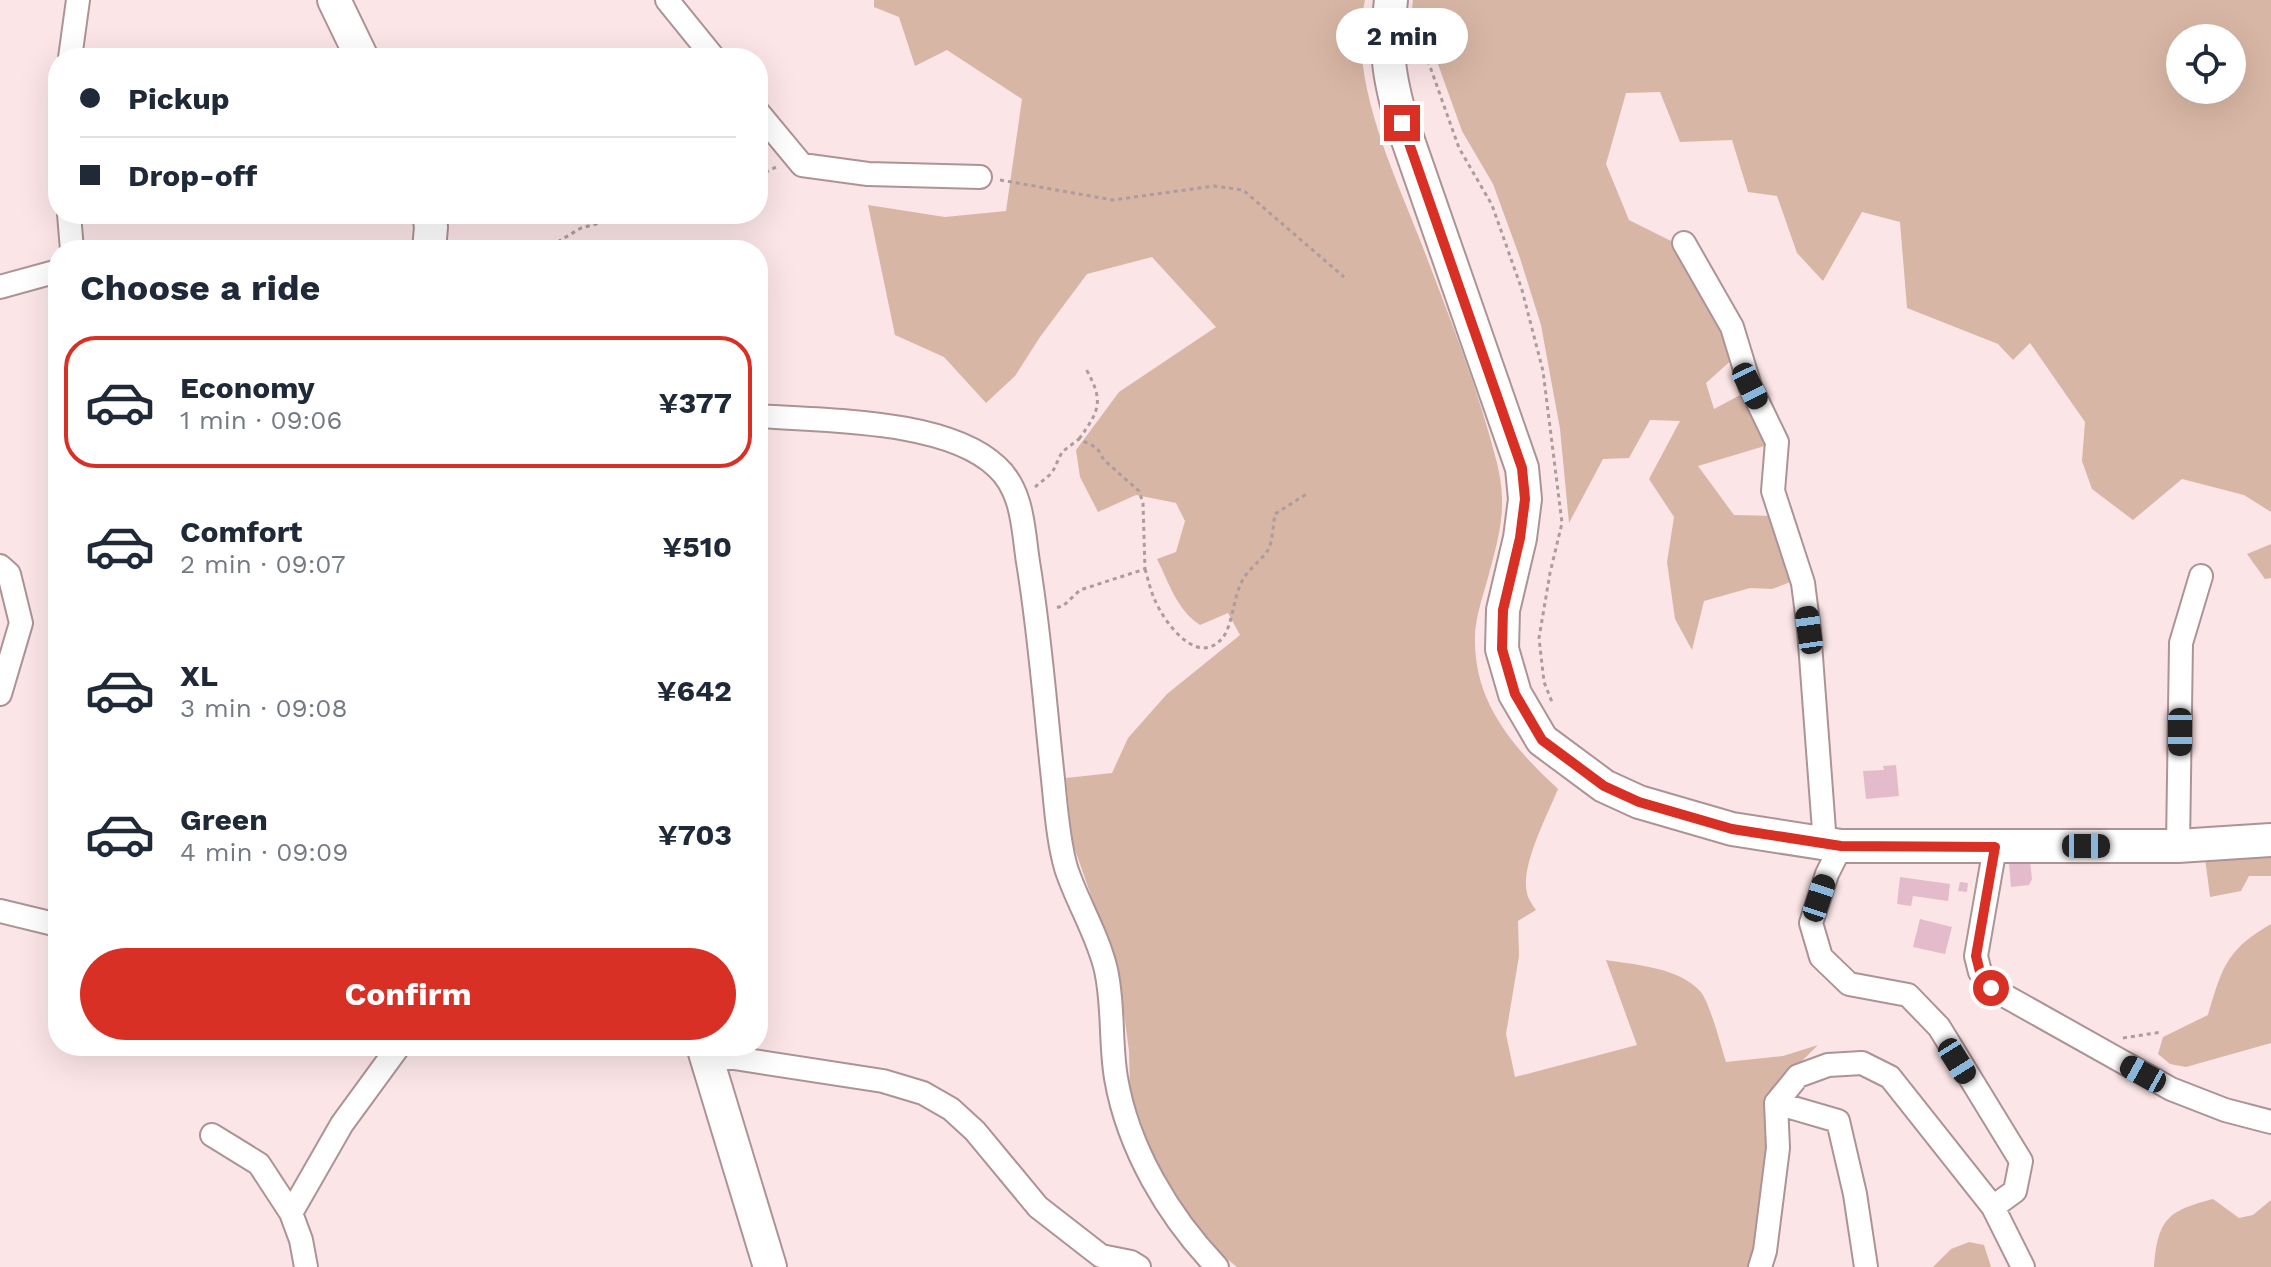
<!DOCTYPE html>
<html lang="en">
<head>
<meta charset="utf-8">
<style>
	body { margin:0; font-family:"Work Sans",sans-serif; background:#f2f2f3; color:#1f2937; height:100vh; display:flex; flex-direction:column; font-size:30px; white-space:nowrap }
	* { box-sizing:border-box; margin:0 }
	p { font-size:26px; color:#747a83 }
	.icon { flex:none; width:44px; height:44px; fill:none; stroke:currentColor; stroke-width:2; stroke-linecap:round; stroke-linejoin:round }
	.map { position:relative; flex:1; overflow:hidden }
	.panel { position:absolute; left:48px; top:240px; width:720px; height:816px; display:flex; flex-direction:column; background:#fff; border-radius:32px; box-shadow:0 8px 32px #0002 }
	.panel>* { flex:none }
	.hud { position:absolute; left:48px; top:48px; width:720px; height:176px; border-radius:32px; box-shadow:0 8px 32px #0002; display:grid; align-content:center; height:176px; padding:0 32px; background:#fff }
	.tools { position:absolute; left:2166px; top:24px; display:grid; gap:16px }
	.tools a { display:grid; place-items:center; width:80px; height:80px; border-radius:50%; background:#fff; box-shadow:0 8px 32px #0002; font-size:40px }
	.end { position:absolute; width:36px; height:36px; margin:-18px; border:10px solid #d93025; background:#fff; box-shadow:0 0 0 4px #fff }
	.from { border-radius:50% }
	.bubble { position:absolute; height:56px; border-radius:28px; background:#fff; box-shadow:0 8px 32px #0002; font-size:26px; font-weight:700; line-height:56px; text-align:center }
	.car { position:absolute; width:24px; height:48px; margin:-24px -12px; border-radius:10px; box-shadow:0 0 6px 2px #0007; background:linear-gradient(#222 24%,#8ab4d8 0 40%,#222 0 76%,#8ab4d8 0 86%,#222 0) }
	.hud b { display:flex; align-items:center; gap:28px; height:76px; font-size:30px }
	.hud b+b { border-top:2px solid #e0e1e3 }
	.hud i { width:20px; height:20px; background:#1f2937 }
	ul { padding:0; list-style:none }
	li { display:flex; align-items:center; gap:24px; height:132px; margin:0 16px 12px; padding:0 16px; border:4px solid transparent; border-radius:32px }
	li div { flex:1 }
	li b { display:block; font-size:30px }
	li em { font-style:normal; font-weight:700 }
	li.active { border-color:#d93025 }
	li>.icon { width:72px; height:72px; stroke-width:1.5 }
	h2 { padding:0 32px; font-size:36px; line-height:96px }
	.cta { display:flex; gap:16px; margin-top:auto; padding:16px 32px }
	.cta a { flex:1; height:92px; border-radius:48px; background:#d93025; color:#fff; font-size:32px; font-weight:700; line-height:92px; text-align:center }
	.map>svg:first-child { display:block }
	.green { fill:#d8b6a5; fill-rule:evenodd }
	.building { fill:#e4bbca }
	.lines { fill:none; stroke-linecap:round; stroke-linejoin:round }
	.street-casing { stroke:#ad9395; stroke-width:26 }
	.secondary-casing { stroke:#ad9395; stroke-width:36 }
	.path { stroke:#ad9c9d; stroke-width:3; stroke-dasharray:4 4; stroke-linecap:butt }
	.street { stroke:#fff; stroke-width:22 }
	.secondary { stroke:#fff; stroke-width:32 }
	.route { stroke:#d93025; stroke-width:10 }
</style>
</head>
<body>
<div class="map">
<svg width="2271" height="1267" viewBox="0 0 2271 1267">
	<rect width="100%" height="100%" fill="#fbe5e7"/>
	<path class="green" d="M874,0h491c-18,78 29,172 57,245 27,71 56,143 75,218 10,41 4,67 -7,107 -5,21 -16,48 -15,71 0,63 39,107 83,148 -10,25 -38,77 -31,104 1,6 5,11 9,17l-18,11 1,35 -13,78 9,43 122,-32 -31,-85c29,5 72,7 94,31 9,9 21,55 26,71l57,-6 35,-11 -54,54 5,57 -11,82 -7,29h-514l-32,-26 -52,-84 -23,-66 -1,-40 -10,-75 -47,-135 -6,-63 46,-5 16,-35 39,-44 73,-59 -12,-22 -28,12c-23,-15 -31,-42 -43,-66l19,-7 9,-31 -9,-18 -40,-8 -38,17 -18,-35 -4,-27 43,-58 97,-65 -64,-70 -65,17 -47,63 -25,39 -29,27 -42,-46 -49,-22 -27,-130 77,12 61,-6 16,-112 -75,-49 -32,16 -16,-49 -25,-10z
		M1413,0h858v512l-27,-17 -62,-16 -49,41 -41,-31 -10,-28 3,-39 -55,-79 -17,17 -15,-16 -91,-36 -7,-86 -38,-10 -39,69 -26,-28 -20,-57 -29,-4 -16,-52 -52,2 -20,-50 -34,1 -20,71 23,56 48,24 58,113 -29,26 8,26 30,-16 24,52 -70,21 36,49 40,1 19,65 -21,8 -22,-1 -46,13 -12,49 -17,-31 -8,-57 7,-45 -25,-38 31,-58 -30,-1 -21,38 -26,1 -34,64 -9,-94 -19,-104 -21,-67 -27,-74 -31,-53 -28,-78 -22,-15 -2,-12zM2180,38h52v52h-52z
		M2271,544v34l-6,1 -18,-25z
		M2205,858h66v18h-22l-8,15 -31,6z
		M2271,924v119l-85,24 -16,-3 -12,-10 5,-17 45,-22c14,-47 18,-65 63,-91z
		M2213,1199l26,19 14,-3 18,-15v67h-117c4,-49 14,-56 59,-68z
		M1969,1242l15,3 7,22h-58l18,-18z"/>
	<path class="building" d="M1896,765l3,31 -33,3 -3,-28 21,-1 -1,-4z
		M2030,861l2,18 -3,6 -18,2 -2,-24z
		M1900,877l50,7 -2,17 -35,-5 -2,10 -14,-2z
		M1960,882l8,1 -1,9 -9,-1z
		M1920,919l32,8 -7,27 -32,-7z"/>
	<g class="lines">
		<g class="street-casing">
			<path id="street" d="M667,0l47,58
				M70,58l8,-58
				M758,112l44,53 66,9 112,3
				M69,214l3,36
				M1684,243l48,84 18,59 27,56 -4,49 30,92 6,47 16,214
				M0,287l58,-16
				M758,416c67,5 189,3 239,51 10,9 17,22 21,35 6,19 7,41 10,60 12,72 17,144 25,217 3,29 5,61 13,89 11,34 32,67 40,102 8,36 4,72 10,108 12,70 52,138 101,189
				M0,566l9,8 12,49 -21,71
				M1841,846l-14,28 -16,49 10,34 28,27 59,11 31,32 82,134 -6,30 -22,16
				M2178,846l3,-203 20,-67
				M1995,847l-19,109 4,16 11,16 180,101 54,21 46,12
				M0,911l58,14
				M699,1046l20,12h15l149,23 40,12 28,16 24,22 63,76 63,49 30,6 8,5
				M1776,1103l62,18 17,73 11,73
				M212,1135l47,29 32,49
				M306,1267l-5,-27 -10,-27 51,-89 57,-78
				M1760,1267l5,-16 13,-103 -2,-45 22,-27 30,-11 34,-2 28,14 103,130 30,60"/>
		</g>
		<g class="secondary-casing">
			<path id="secondary" d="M334,0l28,58
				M1391,0c-6,50 -3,74 11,123l120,345 3,31 -5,39 -17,72 -1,39 13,45 27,46 62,46 35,16 93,27 109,17h337l93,-6
				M429,250l2,-23 -2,-13
				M703,1046l67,221"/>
		</g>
		<path class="path" d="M1415,52l12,6 32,90 33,57 30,85 21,81 19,152 -12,50 -11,65 5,44 8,20
			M758,176l18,-9
			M1000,180l113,20 101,-14 29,4 101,87
			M544,250l37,-22 53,-14
			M1079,439c21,-29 25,-38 7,-70
			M1035,487l17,-14 10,-21 17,-13 18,9 7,12 35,31 4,12 2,66 -65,21 -17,16 -8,2
			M1145,569c3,10 5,20 9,29 10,25 45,72 70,38 8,-12 10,-38 17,-53 6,-13 19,-21 27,-33 5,-9 5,-26 7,-36l33,-21
			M2123,1038l39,-6"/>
		<use href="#street" class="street"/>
		<use href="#secondary" class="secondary"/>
	</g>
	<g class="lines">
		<path class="route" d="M1402,123l120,345 3,31 -5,39 -17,72 -1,39 13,45 27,46 62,46 35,16 93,27 109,17 154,1 -19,109 4,16 11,16"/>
	</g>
</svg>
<div class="tools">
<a><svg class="icon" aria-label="locate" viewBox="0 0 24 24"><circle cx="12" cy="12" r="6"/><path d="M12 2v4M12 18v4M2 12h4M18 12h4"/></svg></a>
</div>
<i class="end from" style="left:1991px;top:988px"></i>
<i class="end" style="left:1402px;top:123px"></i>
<div class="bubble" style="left:1336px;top:8px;width:132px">2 min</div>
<i class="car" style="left:1750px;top:386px;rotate:154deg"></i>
<i class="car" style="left:1809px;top:630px;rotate:352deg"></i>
<i class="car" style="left:2180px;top:732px;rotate:180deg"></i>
<i class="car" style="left:2086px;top:846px;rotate:90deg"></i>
<i class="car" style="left:1819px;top:898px;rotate:18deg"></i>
<i class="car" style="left:1957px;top:1061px;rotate:148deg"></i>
<i class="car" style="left:2143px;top:1074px;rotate:299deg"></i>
<div class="hud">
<b><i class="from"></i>Pickup</b>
<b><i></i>Drop-off</b>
</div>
<section class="panel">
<h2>Choose a ride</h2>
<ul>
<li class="active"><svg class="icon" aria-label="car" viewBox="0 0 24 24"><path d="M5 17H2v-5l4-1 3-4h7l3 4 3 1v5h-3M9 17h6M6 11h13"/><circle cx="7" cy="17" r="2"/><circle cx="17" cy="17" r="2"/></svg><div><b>Economy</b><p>1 min · 09:06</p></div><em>¥377</em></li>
<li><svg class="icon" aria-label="car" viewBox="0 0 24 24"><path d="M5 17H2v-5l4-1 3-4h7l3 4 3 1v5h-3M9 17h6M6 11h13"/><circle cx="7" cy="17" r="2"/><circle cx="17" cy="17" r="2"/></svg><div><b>Comfort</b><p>2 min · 09:07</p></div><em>¥510</em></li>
<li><svg class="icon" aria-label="car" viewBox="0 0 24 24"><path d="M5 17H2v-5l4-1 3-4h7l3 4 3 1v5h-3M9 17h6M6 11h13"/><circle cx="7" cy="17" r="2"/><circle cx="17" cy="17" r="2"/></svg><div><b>XL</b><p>3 min · 09:08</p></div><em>¥642</em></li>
<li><svg class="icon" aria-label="car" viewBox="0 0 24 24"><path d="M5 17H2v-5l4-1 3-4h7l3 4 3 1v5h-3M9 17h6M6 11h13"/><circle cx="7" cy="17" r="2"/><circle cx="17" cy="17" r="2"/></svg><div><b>Green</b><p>4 min · 09:09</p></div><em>¥703</em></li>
</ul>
<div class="cta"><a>Confirm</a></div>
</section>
</div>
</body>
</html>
